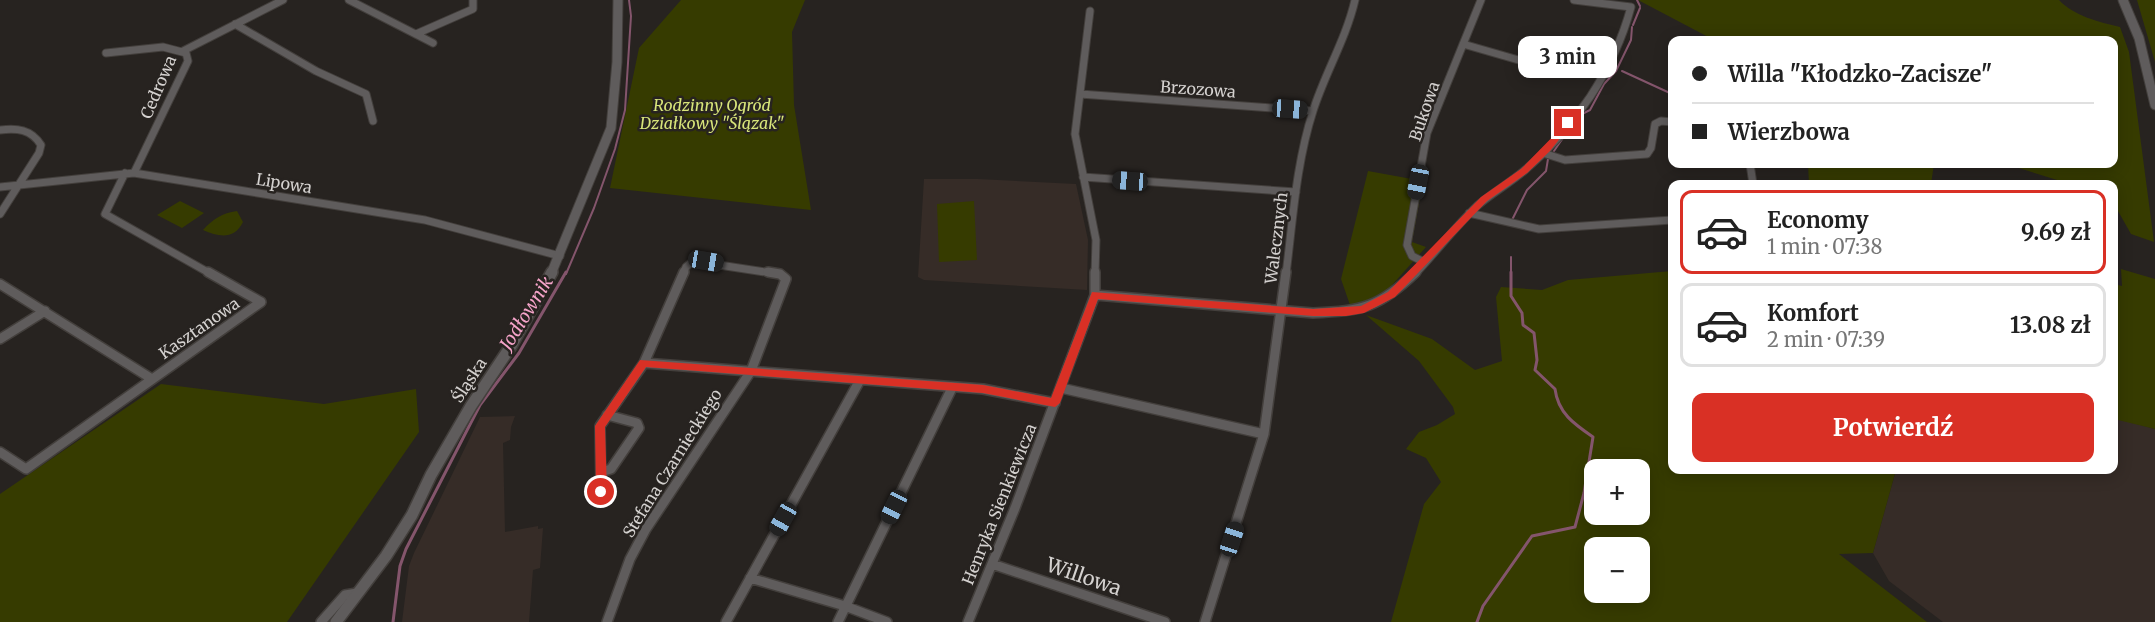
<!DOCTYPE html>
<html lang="pl">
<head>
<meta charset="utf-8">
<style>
	body { margin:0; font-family:Merriweather,serif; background:#f2f2f2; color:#222; height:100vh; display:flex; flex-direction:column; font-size:22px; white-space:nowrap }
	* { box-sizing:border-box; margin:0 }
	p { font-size:20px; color:#767676 }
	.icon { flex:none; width:33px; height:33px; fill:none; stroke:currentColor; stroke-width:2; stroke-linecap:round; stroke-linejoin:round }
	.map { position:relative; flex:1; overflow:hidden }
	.drawer { position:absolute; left:1668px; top:180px; width:450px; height:294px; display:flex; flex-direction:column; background:#fff; border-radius:12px; box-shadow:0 3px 15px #0003 }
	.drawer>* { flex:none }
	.top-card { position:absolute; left:1668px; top:36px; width:450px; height:132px; border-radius:12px; box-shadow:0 3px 15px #0003; display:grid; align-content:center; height:132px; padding:0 24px; background:#fff }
	.fabs { position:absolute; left:1584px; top:459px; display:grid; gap:12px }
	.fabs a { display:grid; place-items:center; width:66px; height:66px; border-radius:12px; background:#fff; box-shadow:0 3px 15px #0003; font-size:30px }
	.end { position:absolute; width:27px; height:27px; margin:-14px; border:8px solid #d93025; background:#fff; box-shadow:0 0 0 3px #fff }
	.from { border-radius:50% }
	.bubble { position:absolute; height:42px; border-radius:12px; background:#fff; box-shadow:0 3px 15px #0003; font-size:20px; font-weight:700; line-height:42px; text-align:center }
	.car { position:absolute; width:18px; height:36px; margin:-18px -9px; border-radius:8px; box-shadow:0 0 4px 2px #0007; background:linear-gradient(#222 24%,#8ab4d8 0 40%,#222 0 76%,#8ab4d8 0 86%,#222 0) }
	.top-card b { display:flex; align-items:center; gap:21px; height:57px; font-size:22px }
	.top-card b+b { border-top:2px solid #e0e0e0 }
	.top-card i { width:15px; height:15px; background:#222 }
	ul { padding:10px 0 0; list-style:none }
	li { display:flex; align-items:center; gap:18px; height:84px; margin:0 12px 9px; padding:0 12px; border:3px solid #e0e0e0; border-radius:12px }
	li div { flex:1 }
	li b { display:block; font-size:22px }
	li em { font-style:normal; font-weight:700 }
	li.selected { border-color:#d93025 }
	li>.icon { width:54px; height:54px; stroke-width:1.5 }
	.cta { display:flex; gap:12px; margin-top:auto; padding:12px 24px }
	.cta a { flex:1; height:69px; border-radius:12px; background:#d93025; color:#fff; font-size:24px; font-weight:700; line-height:69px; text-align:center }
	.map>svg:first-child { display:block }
	.built { fill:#362c27 }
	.green { fill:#363b00; fill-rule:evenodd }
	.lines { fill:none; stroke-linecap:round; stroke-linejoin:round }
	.stream-far1 { stroke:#84556c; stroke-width:2 }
	.stream { stroke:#84556c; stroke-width:3 }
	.minor-far1-casing { stroke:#433f3c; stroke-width:9 }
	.minor-casing { stroke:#433f3c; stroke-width:12 }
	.tertiary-far1-casing { stroke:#433f3c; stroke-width:11 }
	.tertiary-casing { stroke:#433f3c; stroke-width:14 }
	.minor-far1 { stroke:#5f5c5c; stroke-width:7 }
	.minor { stroke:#5f5c5c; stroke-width:9 }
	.tertiary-far1 { stroke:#5f5c5c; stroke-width:9 }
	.tertiary { stroke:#5f5c5c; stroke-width:11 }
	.route { fill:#d93025 }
	.labels { text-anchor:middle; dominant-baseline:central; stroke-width:5; stroke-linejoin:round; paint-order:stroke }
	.street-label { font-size:16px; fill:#d4d1cf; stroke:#272320 }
	.park-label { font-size:16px; font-style:italic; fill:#d8e57a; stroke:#272320 }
	.water-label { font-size:18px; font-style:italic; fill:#f5a4c9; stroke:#272320 }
	.near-street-label { font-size:20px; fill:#d4d1cf; stroke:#272320 }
</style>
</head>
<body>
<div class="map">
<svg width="2155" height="622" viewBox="0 0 2155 622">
	<rect width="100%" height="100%" fill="#272320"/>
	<path class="built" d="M924,179h54l98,5 12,56 -1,50 -163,-10 -6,-3z
		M515,416l-4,11 -1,13 -7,3 2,89 33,-6v3l5,-1 -3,40 -7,2 -4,52h-127l7,-56 5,-13 66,-136z
		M2114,418l41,11v193h-212l-54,-41 -16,-28 23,-83h218z"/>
	<path class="green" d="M681,0h124l-13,32 2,73 17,105 -201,-22 29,-140z
		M1638,0h421c15,16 40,22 61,27l9,25 25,190 -23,-8 -17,-30v-20h-44l-64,-20h108v-124h-400z
		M2137,0h18v62z
		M1808,164h126l-3,20h-122z
		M1368,171l55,10 -11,61 14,5 -41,46 -34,15 -10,-29z
		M180,201l24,12 -22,15 -25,-13z
		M974,201l3,59 -38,2 -2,-58z
		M237,211l6,11c-9,18 -24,15 -40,8 10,-11 19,-17 34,-19z
		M2121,269l34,10v150l-41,-10v-135l8,2z
		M1672,271v199h224l-23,83 -34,1 88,68h-536l33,-118 17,-22 -15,-24 -20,-9 13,-17 18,-7 18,-11 -2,-7 -34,-46 -53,-46 66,24 43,31 27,-9 -6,-64 5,-10 41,3 26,-10zM1594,470h46v44h-46zM1594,548h46v44h-46z
		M161,384l163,20 92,-15 3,43 -132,190h-287v-128z"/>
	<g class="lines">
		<path class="stream-far1" d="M1637,0l3,6
			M1633,25l7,-17
			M1622,71l50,23
			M1580,115l10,-5 14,-26 12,-13 15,-31 1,-13
			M1554,151l13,-19
			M1512,220l15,-30 19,-19 2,-12
			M1511,257v17
			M566,274l28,-66 21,-59 10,-39 6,-94 -2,-16"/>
		<path class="stream" d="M393,622l7,-56 6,-17 74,-144 39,-52 47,-81
			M1477,622l6,-16 49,-70 43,-9 9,-34 9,-56c-19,-13 -35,-24 -38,-48l-20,-19 2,-10 -3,-27 -11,-8 -1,-12 -11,-17v-24"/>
		<g class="minor-far1-casing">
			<path id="minor-far1" d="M349,0l84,43
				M1090,11l-15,123 21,106 -1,34
				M235,24l81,47 50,23 7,27
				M416,34l57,-25v-9
				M1463,44l59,17
				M183,51l100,-51
				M106,53l57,-6 23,6 2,8 -54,112
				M1080,94l233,17
				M0,130c17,-2 31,-1 41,15l-2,8 -39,61
				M1543,153l22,7 82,-6 4,-6 4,-24 6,-3 11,1
				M1750,164l3,20
				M125,173l-20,41 106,60
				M1083,177l213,15
				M0,187l134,-14 291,47 135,36
				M1469,213l70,16 133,-9
				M1424,262l-12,-6 -5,-11 20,-112 54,-133
				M683,274l3,-7 7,-6 85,13
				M1286,274c7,-55 10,-110 27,-163 12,-38 33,-72 42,-111
				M1415,274c21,-22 40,-47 62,-68 15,-13 33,-23 48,-36 50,-42 89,-100 106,-163l-57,-7"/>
		</g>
		<g class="minor-casing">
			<path id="minor" d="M0,284l152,95
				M1095,295l218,18c50,-2 67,-6 103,-41
				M0,339l45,-28
				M644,363l339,26 72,14
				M1061,388l203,46
				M0,452l26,17 235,-167 -53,-30
				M601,472l10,-3 28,-41 -2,-5 -30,-8
				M601,492l-1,-66 44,-63 40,-91
				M992,564l173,58
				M750,578l95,28 42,16
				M321,622l24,-27 12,-2
				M607,622l23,-63 16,-30 105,-158 35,-92 -6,-5 -12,-2
				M726,622l134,-242
				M838,622l114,-234
				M968,622l47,-114 80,-213v-23
				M1205,622l59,-188 22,-162"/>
		</g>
		<g class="tertiary-far1-casing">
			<path id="tertiary-far1" d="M2123,0l16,38 16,67
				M551,274l60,-146 6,-66 1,-62"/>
		</g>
		<g class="tertiary-casing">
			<path id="tertiary" d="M336,622l50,-66 26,-41 19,-40 40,-69 40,-60 41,-74"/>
		</g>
		<use href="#minor-far1" class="minor-far1"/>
		<use href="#minor" class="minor"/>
		<use href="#tertiary-far1" class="tertiary-far1"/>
		<use href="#tertiary" class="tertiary"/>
	</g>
	<path class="route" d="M1568,121l4,2 -22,28 -23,22 -40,28 -92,96 -31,16 -18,3h-33l-215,-17 -38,104 -5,4 -72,-14 -337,-26 -41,60 2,65 -6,4 -5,-4 -1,-66 45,-66 343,25 68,13 41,-106 221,17 48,-3 27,-14 93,-95 40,-28z"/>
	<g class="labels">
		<g class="street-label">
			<text transform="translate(158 87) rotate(-67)">Cedrowa</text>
			<text transform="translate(1198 89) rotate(4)">Brzozowa</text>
			<text transform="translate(1424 111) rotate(-71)">Bukowa</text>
			<text transform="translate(284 183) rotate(9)">Lipowa</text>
			<text transform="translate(1276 238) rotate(-83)">Walecznych</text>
			<text transform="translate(199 328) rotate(-35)">Kasztanowa</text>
			<text transform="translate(469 380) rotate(-57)">Śląska</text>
			<text transform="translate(672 463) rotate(-58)">Stefana Czarnieckiego</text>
			<text transform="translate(999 504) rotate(-68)">Henryka Sienkiewicza</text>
		</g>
		<g class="park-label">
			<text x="712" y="105">Rodzinny Ogród<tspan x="712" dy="18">Działkowy "Ślązak"</tspan></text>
		</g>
		<g class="water-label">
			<text transform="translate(526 313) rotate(-58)">Jodłownik</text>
		</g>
		<g class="near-street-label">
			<text transform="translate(1084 576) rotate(19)">Willowa</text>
		</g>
	</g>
</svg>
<div class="fabs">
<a>+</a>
<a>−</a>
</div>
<i class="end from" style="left:601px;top:492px"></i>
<i class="end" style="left:1568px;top:123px"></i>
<div class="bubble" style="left:1518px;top:36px;width:99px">3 min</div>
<i class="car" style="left:1290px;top:109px;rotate:94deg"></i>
<i class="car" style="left:1130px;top:181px;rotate:274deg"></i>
<i class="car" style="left:1418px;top:182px;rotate:191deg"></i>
<i class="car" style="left:706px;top:261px;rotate:100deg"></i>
<i class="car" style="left:894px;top:507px;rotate:206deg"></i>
<i class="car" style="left:783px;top:519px;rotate:209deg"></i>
<i class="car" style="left:1232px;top:539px;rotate:18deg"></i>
<div class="top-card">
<b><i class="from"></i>Willa &quot;Kłodzko-Zacisze&quot;</b>
<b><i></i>Wierzbowa</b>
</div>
<section class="drawer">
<ul>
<li class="selected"><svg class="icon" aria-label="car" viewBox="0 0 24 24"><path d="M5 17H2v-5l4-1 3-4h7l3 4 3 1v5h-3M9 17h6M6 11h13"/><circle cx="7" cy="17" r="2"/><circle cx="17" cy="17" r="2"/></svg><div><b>Economy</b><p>1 min · 07:38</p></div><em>9.69 zł</em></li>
<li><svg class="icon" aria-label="car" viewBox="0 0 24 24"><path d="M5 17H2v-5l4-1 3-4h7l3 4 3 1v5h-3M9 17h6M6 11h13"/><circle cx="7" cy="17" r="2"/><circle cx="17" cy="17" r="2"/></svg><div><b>Komfort</b><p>2 min · 07:39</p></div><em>13.08 zł</em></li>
</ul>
<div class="cta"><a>Potwierdź</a></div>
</section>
</div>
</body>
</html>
